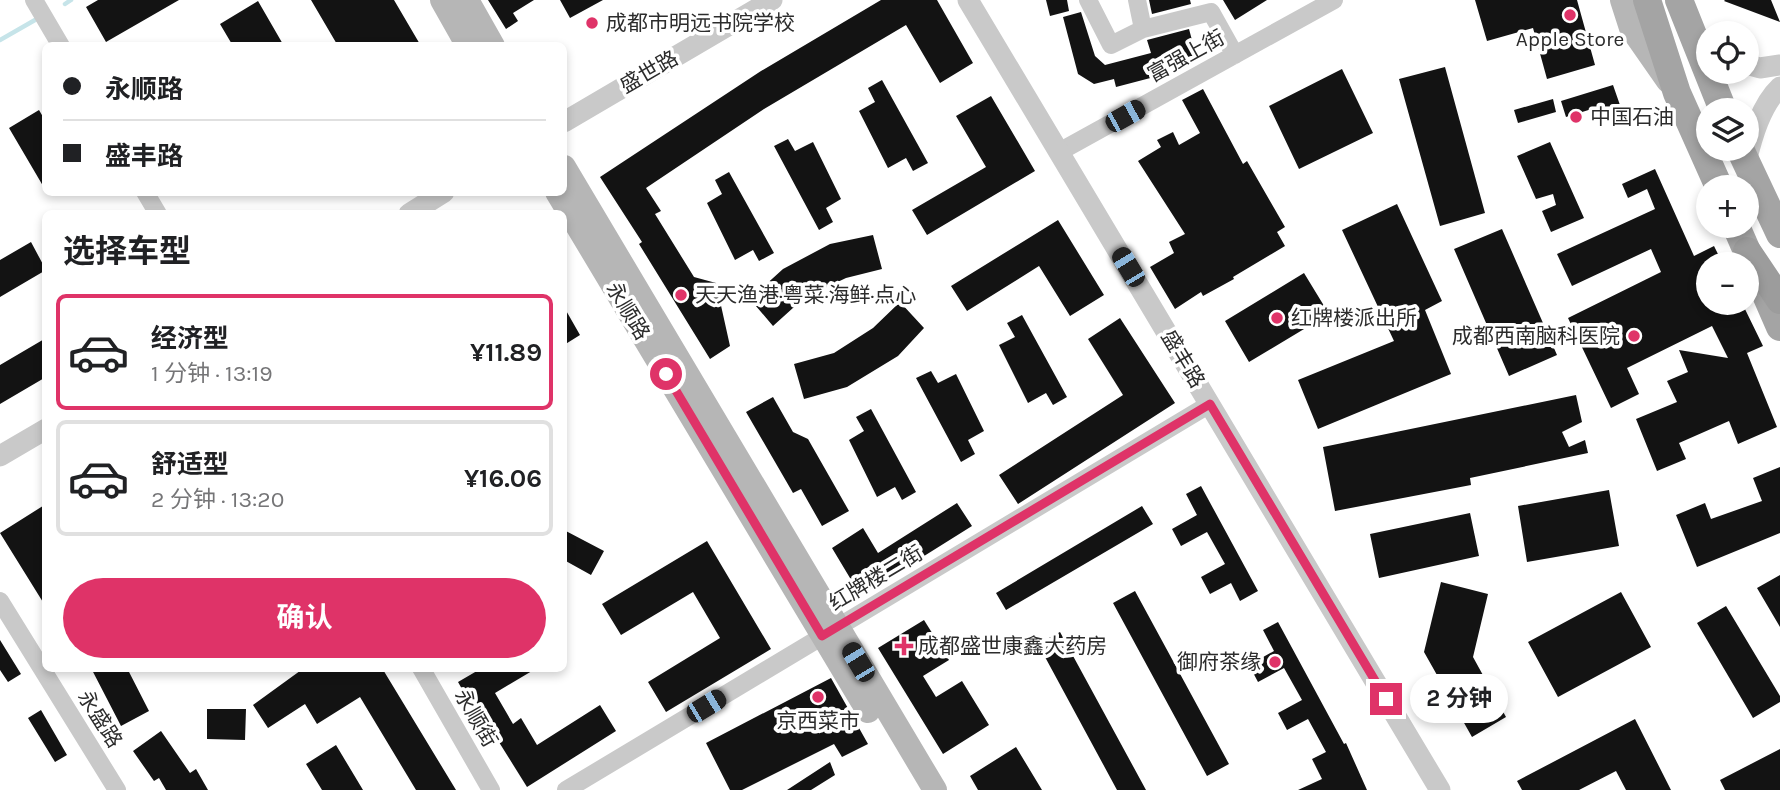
<!DOCTYPE html>
<html lang="zh">
<head>
<meta charset="utf-8">
<style>
	body { margin:0; font-family:Karla,"Noto Sans SC",sans-serif; background:#f6f6f6; color:#202124; height:100vh; display:flex; flex-direction:column; font-size:26px; white-space:nowrap }
	* { box-sizing:border-box; margin:0 }
	p { font-size:23px; color:#757577 }
	.icon { flex:none; width:38px; height:38px; fill:none; stroke:currentColor; stroke-width:2; stroke-linecap:round; stroke-linejoin:round }
	.map { position:relative; flex:1; overflow:hidden }
	.side { position:absolute; left:42px; top:210px; width:525px; height:462px; display:flex; flex-direction:column; background:#fff; border-radius:10px; box-shadow:0 4px 10px #0003 }
	.side>* { flex:none }
	.banner { position:absolute; left:42px; top:42px; width:525px; height:154px; border-radius:10px; box-shadow:0 4px 10px #0003; display:grid; align-content:center; height:154px; padding:0 21px; background:#fff }
	.fabs { position:absolute; left:1696px; top:21px; display:grid; gap:14px }
	.fabs a { display:grid; place-items:center; width:63px; height:63px; border-radius:50%; background:#fff; box-shadow:0 4px 10px #0003; font-size:35px }
	.end { position:absolute; width:32px; height:32px; margin:-16px; border:9px solid #df3368; background:#fff; box-shadow:0 0 0 4px #fff }
	.from { border-radius:50% }
	.bubble { position:absolute; height:49px; border-radius:24px; background:#fff; box-shadow:0 4px 10px #0003; font-size:23px; font-weight:700; line-height:49px; text-align:center }
	.car { position:absolute; width:21px; height:42px; margin:-21px -10px; border-radius:9px; box-shadow:0 0 5px 2px #0007; background:linear-gradient(#222 24%,#8ab4d8 0 40%,#222 0 76%,#8ab4d8 0 86%,#222 0) }
	.banner b { display:flex; align-items:center; gap:24px; height:66px; font-size:26px }
	.banner b+b { border-top:2px solid #e0e0e0 }
	.banner i { width:18px; height:18px; background:#202124 }
	ul { padding:0; list-style:none }
	li { display:flex; align-items:center; gap:21px; height:116px; margin:0 14px 10px; padding:0 7px; border:4px solid #e0e0e0; border-radius:10px }
	li div { flex:1 }
	li b { display:block; font-size:26px }
	li em { font-style:normal; font-weight:700 }
	li.selected { border-color:#df3368 }
	li>.icon { width:63px; height:63px; stroke-width:1.5 }
	h2 { padding:0 21px; font-size:32px; line-height:84px }
	.action { display:flex; gap:14px; margin-top:auto; padding:14px 21px }
	.action a { flex:1; height:80px; border-radius:42px; background:#df3368; color:#fff; font-size:28px; font-weight:700; line-height:80px; text-align:center }
	.map>svg:first-child { display:block }
	.lines { fill:none; stroke-linecap:round; stroke-linejoin:round }
	.stream { stroke:#c6e4e9; stroke-width:4.5 }
	.building { fill:#131313 }
	.minor { stroke:#c9c9c9; stroke-width:18 }
	.tertiary { stroke:#c9c9c9; stroke-width:21 }
	.secondary { stroke:#b6b6b6; stroke-width:24 }
	.primary { stroke:#a4a4a4; stroke-width:28 }
	.trunk { stroke:#9c9c9c; stroke-width:28 }
	.route { stroke:#df3368; stroke-width:9 }
	.poi-dot { fill:#df3368; stroke:#fff; stroke-width:2.5 }
	.labels { text-anchor:middle; dominant-baseline:central; stroke-width:7; stroke-linejoin:round; paint-order:stroke }
	.poi-label { font-size:21px; fill:#2c2c2c; stroke:#fff; text-anchor:start }
	.street-label { font-size:21px; fill:#2c2c2c; stroke:#fff }
</style>
</head>
<body>
<div class="map">
<svg width="1780" height="790" viewBox="0 0 1780 790">
	<rect width="100%" height="100%" fill="#fff"/>
	<g class="lines">
		<path class="stream" d="M65,4l6,-4
			M0,40l35,-20"/>
	</g>
	<path class="building" d="M98,0h81l-73,42 -20,-35z
		M311,0h83l27,46h-83z
		M488,0h46l-21,13 5,8 -12,8z
		M560,0h43l-33,18z
		M881,0h56l36,63 -33,20 -34,-58 -142,84 -118,79 15,23 -6,3 39,63 22,6 14,63 -20,13 -71,-115 3,-2 -42,-65 161,-106z
		M1046,0h21l2,11 -19,5z
		M1149,0h41l1,4 -39,10z
		M1223,0h44l-32,20z
		M1475,0h102l18,65 -48,14 -14,-51 -46,13z
		M1725,0h46l9,22 -56,-21z
		M258,1l26,45h-51l-13,-22z
		M1081,12l14,44 10,9 46,-12 -4,-13 42,-11 7,26 -41,10 3,11 -42,11 -2,-8 -20,5 -16,-10 -15,-57z
		M1445,67l40,146 -45,13 -41,-147z
		M1342,69l31,64 -74,36 -30,-63z
		M882,80l46,83 -15,8 -7,-13 -18,10 -29,-57 16,-9 -7,-14z
		M1613,85l8,23 -24,7 -2,-7 -29,9 -5,-16z
		M1203,89l40,75 4,-3 38,66 -8,5 8,14 -52,31 1,2 -31,17 -2,-4 -26,17 -25,-42 24,-14 -5,-11 16,-8 -47,-73 23,-14 -4,-7 16,-8 6,13 21,-12 -18,-33z
		M991,96l44,75 -108,64 -15,-25 74,-43 -30,-51z
		M1553,99l3,13 -38,11 -4,-13z
		M39,110l7,12v69l-37,-63z
		M788,139l7,12 18,-9 28,57 -15,9 7,14 -14,8 -45,-84z
		M1550,142l34,76 -33,14 -9,-21 14,-6 -3,-11 -17,5 -19,-43z
		M1655,169l39,87 20,-10 9,18h-15v39h34l21,43 -16,7 30,74 -39,17 -9,-23 -50,22 7,16 -29,12 -21,-52 41,-17 -10,-21 21,-9 -9,-22 49,8 -16,-32 -85,42 12,26 -28,14 -43,-90 93,-46 -10,-23 -79,37 -15,-32 98,-45 -8,-20 -19,9 -6,-14z
		M729,172l45,81 -15,8 -6,-11 -18,10 -28,-57 15,-9 -7,-14z
		M1397,204l45,97 -17,9 26,64 -133,55 -20,-49 96,-39 -52,-111z
		M1058,220l46,75 -34,21 -31,-50 -72,45 -16,-25z
		M1502,229l55,126 -48,21 -55,-127z
		M873,235l9,34 -36,9 -42,20 -31,28 -23,-27 33,-30 47,-25z
		M31,242l15,28 -46,27v-37z
		M1304,273l25,41 -80,48 -24,-41z
		M900,302l24,26 -26,28 -51,31 -43,12 -10,-35 40,-11 39,-25z
		M564,307l16,28 -16,10z
		M1022,315l45,82 -14,8 -7,-12 -18,10 -29,-58 16,-8 -8,-14z
		M1120,318l55,85 -157,101 -19,-29 124,-80 -35,-56z
		M46,338v39l-46,27v-39z
		M931,371l7,12 18,-9 28,57 -16,9 7,14 -14,8 -45,-84z
		M1576,395l6,27 -20,10 7,15 16,-7 3,13 -118,25 1,7 -136,26 -12,-64z
		M773,397l20,35 15,7 41,72 -27,15 -21,-37 -8,4 -47,-81z
		M871,409l45,83 -14,8 -7,-13 -18,10 -28,-57 15,-9 -8,-14z
		M1780,467v66l-83,34 -21,-52 29,-12 6,16 51,-18 -9,-23z
		M1201,486l57,105 -18,10 -9,-18 -21,11 -9,-17 24,-13 -18,-32 -26,14 -9,-17 25,-14 -11,-21z
		M1609,490l10,56 -92,16 -9,-56z
		M957,503l15,23 -99,62 -20,-5 -21,-35 31,-20 15,25z
		M46,504v103l-46,-74z
		M1142,506l11,18 -147,86 -10,-17z
		M1470,513l9,43 -100,22 -9,-44z
		M564,530l40,21 -13,24 -27,-15z
		M707,541l64,108 -105,63 -18,-30 72,-44 -27,-46 -72,43 -19,-31z
		M1780,575v52l-23,-39z
		M1441,582l47,12 -15,63 33,60 -34,20 -48,-85z
		M1135,591l94,173 -22,12 -94,-173z
		M1621,592l30,55 -93,50 -30,-55z
		M1726,606l54,90v6l-27,16 -56,-95z
		M924,620l25,40 -26,16 13,21 26,-16 27,44 -46,29 -65,-106z
		M1278,622l66,122 2,-1 21,47h-69l24,-11 -10,-20 14,-7 -18,-33 -21,11 -9,-17 24,-13 -18,-32 -26,14 -9,-17 25,-14 -11,-21z
		M1060,632l86,158h-29l-79,-146z
		M0,640l21,34 -13,8 -8,-12z
		M91,668h36l22,43 -28,15z
		M304,668h78l74,122h-40l-56,-93 -43,27 -12,-20 -37,24 -15,-23z
		M482,668h55l-42,25 18,31 8,-6 16,27 63,-40 16,26 -89,56 -40,-64 -4,3 -25,-44z
		M831,678l37,66 -26,13 -8,-13 -92,46h-12l-24,-47z
		M207,709h39l-1,31 -38,-1z
		M41,710l26,45 -12,7 -27,-44z
		M1635,719l36,71h-45l-10,-19 -37,19h-57l-5,-9z
		M161,731l29,42 6,-4 12,21h-42l-7,-12 -5,3 -21,-30z
		M336,745l27,45h-41l-16,-26z
		M1016,747l26,43h-64l-8,-14z
		M1780,749v41h-55l-5,-10z
		M830,762l5,13 -24,15h-24z"/>
	<g class="lines">
		<path class="minor" d="M34,0l27,46
			M1088,0l23,45 32,-16 -6,-29
			M1143,29l68,-17 24,43
			M1059,152l275,-152
			M145,192l13,22
			M0,601l117,189
			M421,668l70,122
			M566,790l644,-386"/>
		<path class="tertiary" d="M968,0l472,790
			M1746,64l14,4 20,-3
			M564,122l208,-122
			M1746,162c6,-25 15,-57 34,-75
			M409,214l35,-22
			M0,456l46,-27"/>
		<path class="secondary" d="M442,0l26,46
			M467,0l26,46
			M1622,0l9,28 37,53
			M564,167l371,623
			M557,192l311,519"/>
		<path class="primary" d="M1647,0l30,93 42,94
			M1679,0l44,110
			M1740,149l40,85
			M1736,226l44,101"/>
		<path class="trunk" d="M1747,251l33,49"/>
	</g>
	<g class="lines">
		<path class="route" d="M666,374l156,262 388,-232 176,295"/>
	</g>
	<g class="poi-dot">
		<circle cx="1570" cy="15" r="7"/>
		<circle cx="592" cy="23" r="7"/>
		<circle cx="1576" cy="117" r="7"/>
		<circle cx="681" cy="295" r="7"/>
		<circle cx="1277" cy="318" r="7"/>
		<circle cx="1634" cy="336" r="7"/>
		<path d="M900.5 635.5h7v7h7v7h-7v7h-7v-7h-7v-7h7z"/>
		<circle cx="1275" cy="662" r="7"/>
		<circle cx="818" cy="697" r="7"/>
	</g>
	<g class="labels">
		<g class="poi-label">
			<text x="606" y="23">成都市明远书院学校</text>
			<text x="1570" y="39" text-anchor="middle">Apple Store</text>
			<text x="1590" y="117">中国石油</text>
			<text x="695" y="295">天天渔港·粤菜·海鲜·点心</text>
			<text x="1291" y="318">红牌楼派出所</text>
			<text x="1620" y="336" text-anchor="end">成都西南脑科医院</text>
			<text x="918" y="646">成都盛世康鑫大药房</text>
			<text x="1261" y="662" text-anchor="end">御府茶缘</text>
			<text x="818" y="721" text-anchor="middle">京西菜市</text>
		</g>
		<g class="street-label">
			<text transform="translate(1186 56) rotate(-29)">富强上街</text>
			<text transform="translate(649 72) rotate(-30)">盛世路</text>
			<text transform="translate(628 311) rotate(59)">永顺路</text>
			<text transform="translate(1183 359) rotate(59)">盛丰路</text>
			<text transform="translate(876 578) rotate(-31)">红牌楼二街</text>
			<text transform="translate(476 718) rotate(60)">永顺街</text>
			<text transform="translate(100 719) rotate(58)">永盛路</text>
		</g>
	</g>
</svg>
<div class="fabs">
<a><svg class="icon" aria-label="locate" viewBox="0 0 24 24"><circle cx="12" cy="12" r="6"/><path d="M12 2v4M12 18v4M2 12h4M18 12h4"/></svg></a>
<a><svg class="icon" aria-label="layers" viewBox="0 0 24 24"><path d="M12 4l9 5-9 5-9-5zM3 14l9 5 9-5"/></svg></a>
<a>+</a>
<a>−</a>
</div>
<i class="end from" style="left:666px;top:374px"></i>
<i class="end" style="left:1386px;top:699px"></i>
<div class="bubble" style="left:1410px;top:674px;width:98px">2 分钟</div>
<i class="car" style="left:1125px;top:116px;rotate:61deg"></i>
<i class="car" style="left:1128px;top:267px;rotate:329deg"></i>
<i class="car" style="left:858px;top:662px;rotate:329deg"></i>
<i class="car" style="left:706px;top:706px;rotate:59deg"></i>
<div class="banner">
<b><i class="from"></i>永顺路</b>
<b><i></i>盛丰路</b>
</div>
<section class="side">
<h2>选择车型</h2>
<ul>
<li class="selected"><svg class="icon" aria-label="car" viewBox="0 0 24 24"><path d="M5 17H2v-5l4-1 3-4h7l3 4 3 1v5h-3M9 17h6M6 11h13"/><circle cx="7" cy="17" r="2"/><circle cx="17" cy="17" r="2"/></svg><div><b>经济型</b><p>1 分钟 · 13:19</p></div><em>¥11.89</em></li>
<li><svg class="icon" aria-label="car" viewBox="0 0 24 24"><path d="M5 17H2v-5l4-1 3-4h7l3 4 3 1v5h-3M9 17h6M6 11h13"/><circle cx="7" cy="17" r="2"/><circle cx="17" cy="17" r="2"/></svg><div><b>舒适型</b><p>2 分钟 · 13:20</p></div><em>¥16.06</em></li>
</ul>
<div class="action"><a>确认</a></div>
</section>
</div>
</body>
</html>
